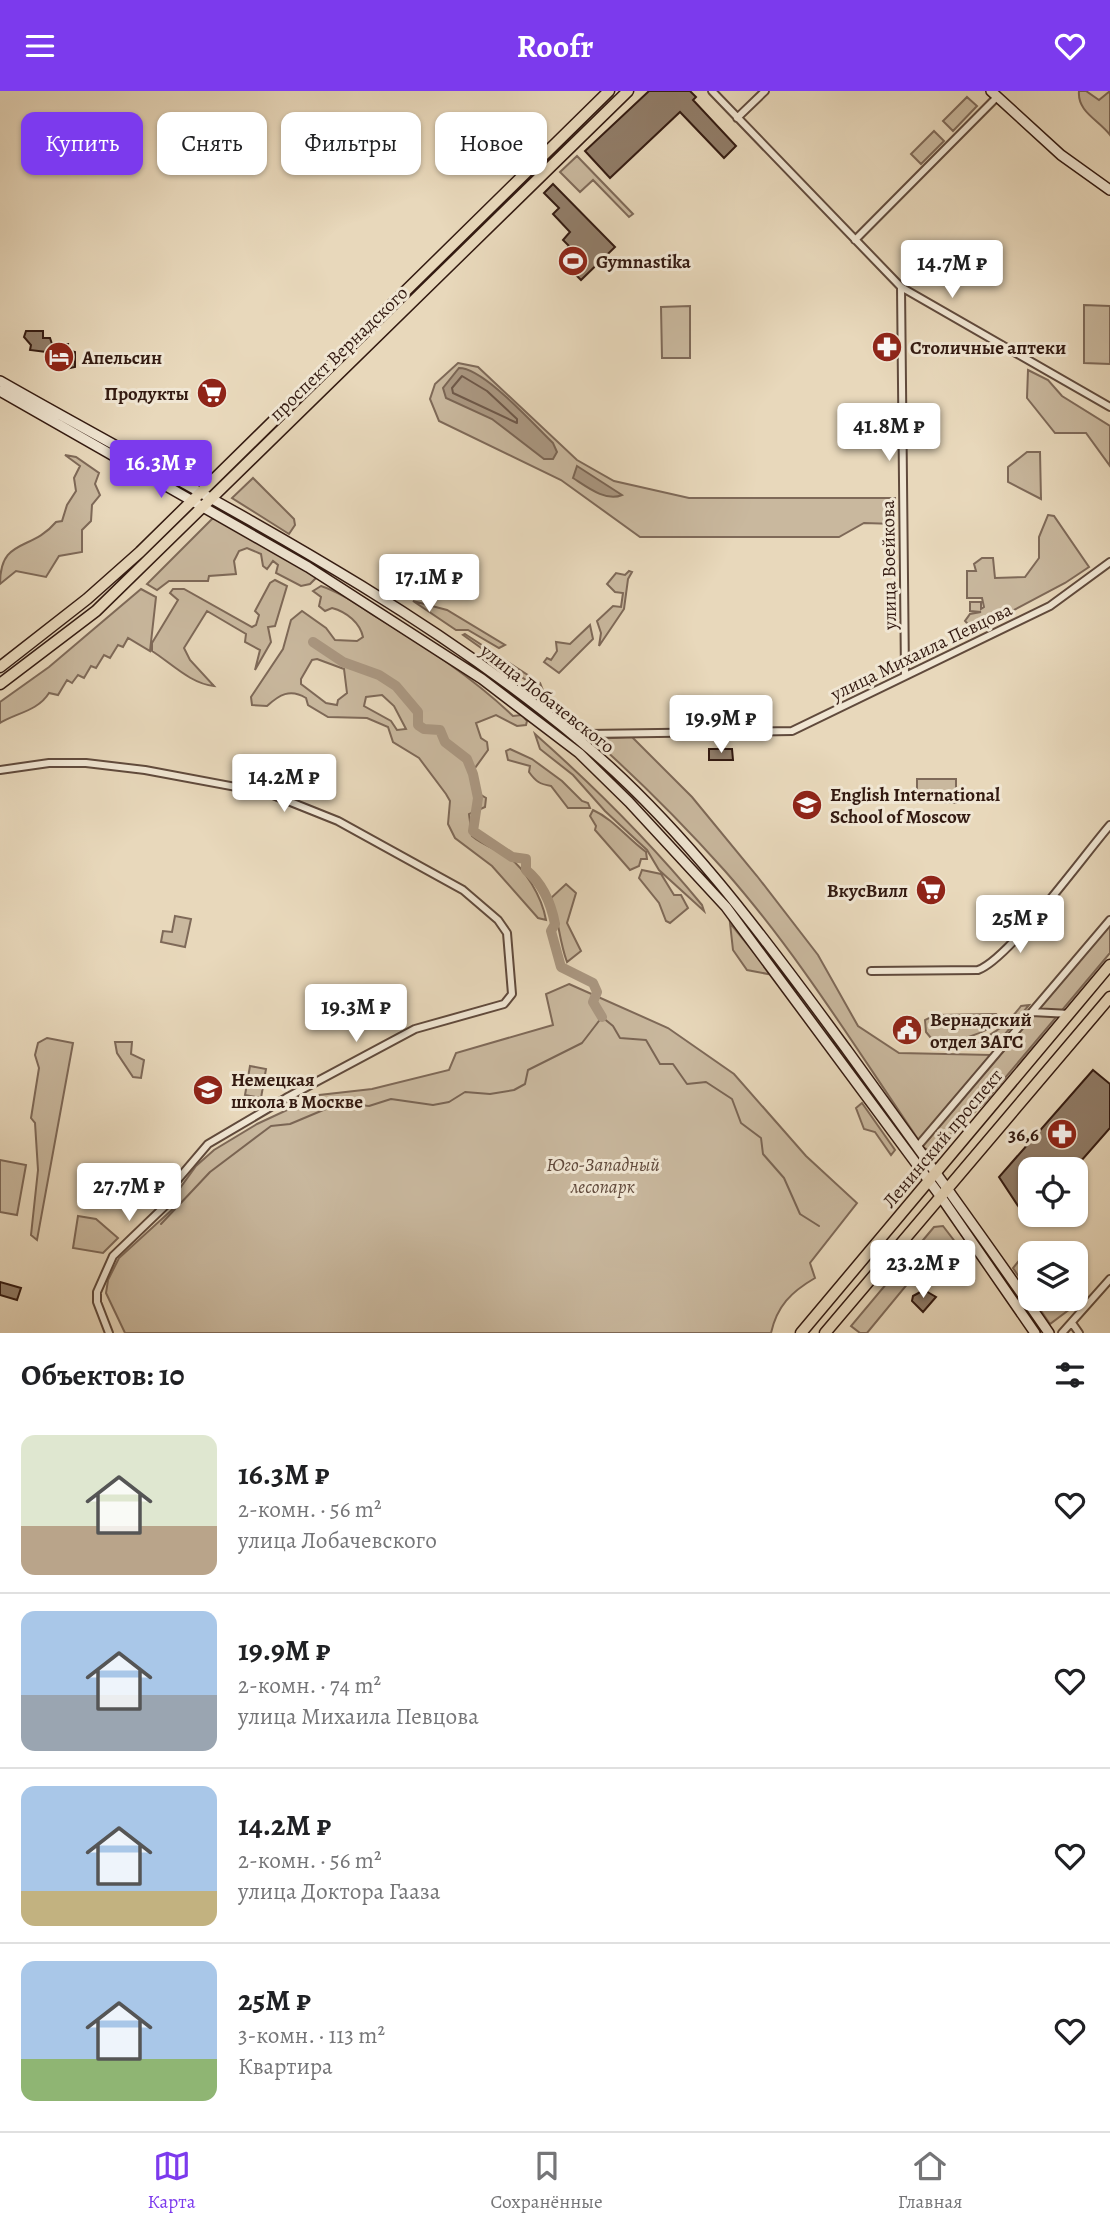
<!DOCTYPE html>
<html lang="ru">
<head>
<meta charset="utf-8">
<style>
  body { margin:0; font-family:Alegreya,serif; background:#f2f2f2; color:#202124; height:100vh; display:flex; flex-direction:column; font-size:26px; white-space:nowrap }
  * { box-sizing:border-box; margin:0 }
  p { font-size:23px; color:#757577 }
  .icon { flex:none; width:38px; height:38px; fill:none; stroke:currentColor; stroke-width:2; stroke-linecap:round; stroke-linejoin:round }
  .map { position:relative; height:1242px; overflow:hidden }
  .details { display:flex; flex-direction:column; background:#fff; flex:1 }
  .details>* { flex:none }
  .banner { position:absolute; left:21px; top:21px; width:700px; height:63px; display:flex; gap:14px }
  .fabs { position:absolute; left:1018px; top:1066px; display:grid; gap:14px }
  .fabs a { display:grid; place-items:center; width:70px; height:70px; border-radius:14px; background:#fff; box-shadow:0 2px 5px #0004; font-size:35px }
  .price { position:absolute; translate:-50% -60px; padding:0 16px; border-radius:7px; background:#fff; color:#222; font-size:23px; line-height:46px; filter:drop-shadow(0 2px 4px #0008) }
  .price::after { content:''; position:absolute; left:50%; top:42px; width:21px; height:16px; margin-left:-10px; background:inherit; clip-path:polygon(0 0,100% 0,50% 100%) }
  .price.selected { background:#7c3aed; color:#fff }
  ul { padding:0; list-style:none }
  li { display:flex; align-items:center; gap:21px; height:175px; padding:0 21px }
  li+li { border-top:2px solid #e0e0e0 }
  li span { display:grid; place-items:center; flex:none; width:196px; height:140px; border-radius:14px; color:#555 }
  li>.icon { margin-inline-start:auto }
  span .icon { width:84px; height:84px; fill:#fffc; stroke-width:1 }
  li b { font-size:30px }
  h2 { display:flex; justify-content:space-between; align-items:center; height:84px; padding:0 21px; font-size:30px }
  .pill { padding:0 24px; border-radius:14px; background:#fff; box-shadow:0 2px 5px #0004; font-size:24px; line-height:63px }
  .pill.selected { background:#7c3aed; color:#fff }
  header { display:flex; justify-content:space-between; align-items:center; height:91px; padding:0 21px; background:#7c3aed; color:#fff; font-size:32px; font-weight:700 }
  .tab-bar { display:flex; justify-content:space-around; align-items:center; height:98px; border-top:2px solid #e0e0e0; background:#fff; font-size:19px; color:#757577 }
  .tab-bar a { display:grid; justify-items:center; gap:4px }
  .tab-bar .selected { color:#7c3aed }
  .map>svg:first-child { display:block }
  .green { fill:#c9b89e; stroke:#7e6958; stroke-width:2; fill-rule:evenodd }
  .water { fill:#aa9781; stroke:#7a6554; stroke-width:2 }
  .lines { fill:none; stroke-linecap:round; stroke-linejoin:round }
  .shore { stroke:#6e5849; stroke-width:2 }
  .stream { stroke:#7a6554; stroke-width:2 }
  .river { stroke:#aa9781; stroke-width:10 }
  .building { fill:#917d69; stroke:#331a11; stroke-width:2 }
  .street-casing { stroke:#604a3c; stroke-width:10 }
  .secondary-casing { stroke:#331a11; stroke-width:12 }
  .primary-casing { stroke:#331a11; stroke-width:13 }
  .street { stroke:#f0e6d3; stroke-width:6 }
  .secondary { stroke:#f0e6d3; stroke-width:9 }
  .primary { stroke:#e8d8bb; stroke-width:10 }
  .labels { text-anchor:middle; stroke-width:6; stroke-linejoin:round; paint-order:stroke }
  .poi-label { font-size:19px; font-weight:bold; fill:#331a11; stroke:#f0e6d3; text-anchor:start }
  .street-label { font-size:19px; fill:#331a11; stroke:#f0e6d3 }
  .park-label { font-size:19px; font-style:italic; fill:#60493b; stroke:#f0e6d3 }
</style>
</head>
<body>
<header><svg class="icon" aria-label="menu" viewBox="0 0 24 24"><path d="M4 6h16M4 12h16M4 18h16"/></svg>Roofr<svg class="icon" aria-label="heart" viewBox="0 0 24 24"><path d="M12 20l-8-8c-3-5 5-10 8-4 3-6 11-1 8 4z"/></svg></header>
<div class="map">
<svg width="1110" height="1242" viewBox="0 0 1110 1242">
  <rect width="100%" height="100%" fill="#e8d8bb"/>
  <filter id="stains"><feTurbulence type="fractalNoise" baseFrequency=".00286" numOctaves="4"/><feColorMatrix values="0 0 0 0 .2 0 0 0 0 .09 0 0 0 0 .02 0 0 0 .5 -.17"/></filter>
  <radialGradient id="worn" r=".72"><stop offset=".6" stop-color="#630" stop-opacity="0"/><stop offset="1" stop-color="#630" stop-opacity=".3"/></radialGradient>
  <path class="green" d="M1086 0 1099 9 1110 0V44C1099 29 1077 21 1079 0Z
    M967 6 977 15 953 40 943 30Z
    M934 40 944 50 921 73 911 63Z
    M577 65 633 123 629 126 593 89 580 101 560 81Z
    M1084 214 1110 215V273L1084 272Z
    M690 215V267H662L661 216Z
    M458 272 478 276 577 369 614 390 689 407H895V433L864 432 839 446H640L561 389 439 330 430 308 435 293Z
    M1028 279 1048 289 1062 305 1110 335V375L1086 342H1055L1027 307Z
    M1027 361H1040L1041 408 1008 391V376Z
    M65 364 76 366 99 382 95 393 100 404 92 414 91 430 82 439V461L59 465 46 486 16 480 0 493C0 446 31 461 56 431L62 430 67 414 76 400 74 387 80 375Z
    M253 387 294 428 295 434 289 443 232 407Z
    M1048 424 1054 425 1089 476 1065 492 974 540 965 530 970 523 981 521 970 520V511H981V518L984 516 982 507H967V480H976L974 473 982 467H993L995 487 1025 486 1039 467V446Z
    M213 427 314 483 316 487 310 493 301 495 276 482 278 474 273 470 267 478 263 475 261 463 247 457 239 460 234 470 236 483 209 485 208 490H169L157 499 147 493Z
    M629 480 632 481 628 488 624 518 599 555 601 542 597 530 613 515 621 516 623 502 615 501 607 493 616 482 625 484Z
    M275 489 287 495 275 535 268 536 271 551 255 579 260 559 245 551 246 543 207 520 184 557 190 569 214 595C191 593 171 572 152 560V552L178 509 170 502 173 498H184L252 536 256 534 259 524 255 520 270 492Z
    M321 495C342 502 359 515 378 527 426 556 472 586 513 625L522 624 527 630 526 634 517 635 496 624 476 632 481 647 487 651 488 659 470 684 473 699 486 707 485 716 469 723 472 745C481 753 495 758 506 764 525 777 542 806 546 829L538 827 492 775 455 747 448 733 450 710 446 703 419 667 393 651 388 636 367 627 328 626 308 614 306 607C290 597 279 604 267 615L252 614 251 606 283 558 291 529 302 520 326 537 335 549 357 550 363 546C360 532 347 521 332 517L325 520 319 515 321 506 313 500ZM317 568 344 578 347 602 338 609 337 614 326 612 301 593V588L312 569ZM382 604 394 615 406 638 397 639 391 630 364 615 366 606Z
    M141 498 156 506 150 560 128 547 123 556 118 554 110 567 104 564 96 577 91 575 84 587 78 584 72 592 67 589 58 604 49 602C38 620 16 622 0 632V611L49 576Z
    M413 510 447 519 505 554 499 557 468 539H456Z
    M590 534 593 548 559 582 544 571 547 567 551 569 557 560 556 551 570 553Z
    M465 543 540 592 544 602 463 544Z
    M535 643C595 696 651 752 702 814L704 820 659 779 647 759 605 720 573 684 540 658Z
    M632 646 692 706 757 785 818 864 858 935 899 962 992 964 1110 833V862L984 1012 946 1048 941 1059 933 1061 924 1057C860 964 800 865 725 780 683 733 639 689 593 648Z
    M510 658 532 668 562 690 582 710 588 712 590 717H568L551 695C540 693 536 691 529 681L530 675 508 669 506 660Z
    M917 688H956V712L917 711Z
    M593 719C613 728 627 747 646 761L647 768H641L639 775 630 779 595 739 596 735 590 725Z
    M642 779 661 783 674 804H681L688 817 670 832 666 830 659 812 639 787Z
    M566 793 576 802 567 832 581 860 567 871C559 849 559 830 551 807Z
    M175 825 191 828 185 856 161 851 163 840 172 841Z
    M730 832 769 880 768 883 747 879 733 859Z
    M569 893 668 937 734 983 806 1065 857 1112 810 1172 815 1187C791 1201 777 1215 771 1242H125L106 1202 108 1189 119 1167 175 1116 178 1100 196 1075 214 1059 257 1033 319 1004 372 998 449 979 456 962 553 934 546 903Z
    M1029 914 996 954 950 958C984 948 999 944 1021 915Z
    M996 923 999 926 996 934C978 944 956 951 935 952L926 941 925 929 935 924Z
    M47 947 73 952 37 1149 31 1144 38 1079 35 1032 31 1027 39 977 35 964 38 952Z
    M115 951H132L131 963 144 969 141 987 133 986 117 962Z
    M250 975 266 978 261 1007 245 1004Z
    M862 1012 895 1059 891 1064 875 1041 864 1038 856 1017Z
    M0 1069 26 1074 17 1124 0 1121Z
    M78 1125 96 1128 118 1147 103 1162 73 1157Z
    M943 1135 966 1165C954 1174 937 1168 923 1174L867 1242H860L851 1235 934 1136Z
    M1027 1160 1043 1162H1031V1204L1013 1177Z
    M1033 1208H1070L1074 1215 1050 1233Z"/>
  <path class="water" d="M459 277C484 277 534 334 553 352L557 361 553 368H544L492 328 446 307 443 297Z
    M577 375 622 404C606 411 587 396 573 387Z"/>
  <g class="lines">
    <path class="shore" d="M462 285 487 300 517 328V332L453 302 452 297Z"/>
    <path class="stream" d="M161 1133 210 1081 271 1035 290 1033 340 1012 369 1015 391 1008 433 1014 449 1011 465 1001 490 1003 514 999 525 993 528 979 582 952 602 926 613 935 620 947 646 949 660 973H673L687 993 706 991 732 1008 741 1032 761 1047 763 1063 784 1087 800 1123 819 1135"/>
    <path class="river" d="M313 551 343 571 379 584 396 595 418 621V634L424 638 440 639 445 651 467 668 473 683 478 707 473 740 512 766 526 768V779C542 792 551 812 555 833L551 840 561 876 593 892 597 901 593 911 602 926"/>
  </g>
  <path class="building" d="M649 0H690L696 6 693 9 736 55 724 67 680 21 610 87 585 60Z
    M553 93 615 156 581 189 564 172 571 165 565 159 569 155 563 149 570 141 553 123 559 117 544 102Z
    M26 240H43V247H50L52 253H68L67 259 75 261V276L66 278 60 271H54V262L30 259 31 254 24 246Z
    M709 658H732L733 669H709Z
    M1093 979 1110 993V1037L1074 1078H1031V1124H1044L1039 1129 1033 1124 1028 1130 999 1086Z
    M0 1191 21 1197 17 1209 0 1204Z
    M924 1199 936 1206 923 1221 912 1210 913 1205Z"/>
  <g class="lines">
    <g class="street-casing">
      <path id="street" d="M712 0 901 196 1110 316
        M737 27 765 0
        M855 149 997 6
        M901 196 905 584
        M576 648 587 643 792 640 1050 515 1110 471
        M0 679 49 672H86L145 679 268 702 338 730 463 799 498 829 507 842 512 903 504 913 415 938 286 1007 208 1053 168 1100 166 1114 113 1165 97 1201V1211L109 1242
        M871 880 978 879C1009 868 1084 764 1110 734
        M1032 921 1070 923
        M917 1056 1110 829
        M1072 1232 1079 1242
        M1062 1242 1110 1188"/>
    </g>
    <g class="secondary-casing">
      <path id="secondary" d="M991 0 1061 64 1110 99
        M0 290C196 402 403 502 578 648 684 736 766 849 847 959 915 1053 983 1146 1049 1242
        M0 300 308 476 482 588 579 662 629 711 726 816 941 1106 1035 1242"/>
    </g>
    <g class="primary-casing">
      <path id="primary" d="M0 576 87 508 140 461 609 0
        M0 593 96 520 628 0
        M801 1242 1110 874
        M825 1242 1110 906"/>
    </g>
    <use href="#street" class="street"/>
    <use href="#secondary" class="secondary"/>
    <use href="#primary" class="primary"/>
  </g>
  <defs>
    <g id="stadium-disc" transform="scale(1.575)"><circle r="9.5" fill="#8f2418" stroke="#f0e6d3"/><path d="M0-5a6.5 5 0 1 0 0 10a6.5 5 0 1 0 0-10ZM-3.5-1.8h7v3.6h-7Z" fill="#fff"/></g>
    <g id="pharmacy-disc" transform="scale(1.575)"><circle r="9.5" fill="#8f2418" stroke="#f0e6d3"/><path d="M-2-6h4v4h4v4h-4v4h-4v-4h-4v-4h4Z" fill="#fff"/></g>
    <g id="hotel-disc" transform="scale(1.575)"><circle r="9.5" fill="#8f2418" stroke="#f0e6d3"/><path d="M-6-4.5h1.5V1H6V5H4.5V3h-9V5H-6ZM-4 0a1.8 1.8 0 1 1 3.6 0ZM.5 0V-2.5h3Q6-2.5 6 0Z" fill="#fff"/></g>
    <g id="supermarket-disc" transform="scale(1.575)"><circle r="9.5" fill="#8f2418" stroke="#f0e6d3"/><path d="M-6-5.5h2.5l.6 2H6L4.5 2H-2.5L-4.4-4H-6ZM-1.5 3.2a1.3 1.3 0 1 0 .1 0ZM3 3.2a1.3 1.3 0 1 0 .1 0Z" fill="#fff"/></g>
    <g id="school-disc" transform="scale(1.575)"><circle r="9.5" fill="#8f2418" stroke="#f0e6d3"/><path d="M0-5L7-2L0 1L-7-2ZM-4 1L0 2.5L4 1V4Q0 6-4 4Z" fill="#fff"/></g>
    <g id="civic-disc" transform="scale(1.575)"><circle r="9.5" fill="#8f2418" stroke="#f0e6d3"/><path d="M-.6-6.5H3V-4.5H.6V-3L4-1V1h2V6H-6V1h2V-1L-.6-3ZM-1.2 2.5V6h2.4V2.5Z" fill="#fff"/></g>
  </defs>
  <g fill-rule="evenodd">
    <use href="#stadium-disc" x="573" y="170"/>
    <use href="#pharmacy-disc" x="887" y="256"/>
    <use href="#hotel-disc" x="59" y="266"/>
    <use href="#supermarket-disc" x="212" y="302"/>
    <use href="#school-disc" x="807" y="714"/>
    <use href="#supermarket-disc" x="931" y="799"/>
    <use href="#civic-disc" x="907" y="939"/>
    <use href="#school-disc" x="208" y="999"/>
    <use href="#pharmacy-disc" x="1062" y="1043"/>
  </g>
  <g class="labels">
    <g class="poi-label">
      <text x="596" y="177">Gymnastika</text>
      <text x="910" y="263">Столичные аптеки</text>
      <text x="82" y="273">Апельсин</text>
      <text x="189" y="309" text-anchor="end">Продукты</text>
      <text x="830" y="710">English International<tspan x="830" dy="22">School of Moscow</tspan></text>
      <text x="908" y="806" text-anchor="end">ВкусВилл</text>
      <text x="930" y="935">Вернадский<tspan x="930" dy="22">отдел ЗАГС</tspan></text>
      <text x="231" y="995">Немецкая<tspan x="231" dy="22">школа в Москве</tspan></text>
      <text x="1039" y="1050" text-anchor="end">36,6</text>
    </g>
    <g class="street-label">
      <text transform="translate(338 262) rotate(-44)" y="7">проспект Вернадского</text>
      <text transform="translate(888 474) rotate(-91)" y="7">улица Воейкова</text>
      <text transform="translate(921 560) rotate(-26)" y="7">улица Михаила Певцова</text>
      <text transform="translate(548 607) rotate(38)" y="7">улица Лобачевского</text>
      <text transform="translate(942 1047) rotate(-50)" y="7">Ленинский проспект</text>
    </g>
    <g class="park-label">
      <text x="603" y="1080">Юго-Западный<tspan x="603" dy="22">лесопарк</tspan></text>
    </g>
  </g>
  <rect width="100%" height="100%" filter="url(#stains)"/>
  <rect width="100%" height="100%" fill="url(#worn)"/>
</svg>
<div class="fabs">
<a><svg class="icon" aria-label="locate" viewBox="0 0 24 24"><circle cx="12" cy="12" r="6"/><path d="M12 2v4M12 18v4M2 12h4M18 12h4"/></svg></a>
<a><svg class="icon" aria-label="layers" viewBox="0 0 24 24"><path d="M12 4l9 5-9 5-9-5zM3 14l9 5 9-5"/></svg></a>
</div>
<b class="price" style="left:952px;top:209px">14.7M ₽</b>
<b class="price" style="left:889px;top:372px">41.8M ₽</b>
<b class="price selected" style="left:161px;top:409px">16.3M ₽</b>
<b class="price" style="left:429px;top:523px">17.1M ₽</b>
<b class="price" style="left:721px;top:664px">19.9M ₽</b>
<b class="price" style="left:284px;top:723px">14.2M ₽</b>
<b class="price" style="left:1020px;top:864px">25M ₽</b>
<b class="price" style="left:356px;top:953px">19.3M ₽</b>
<b class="price" style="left:129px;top:1132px">27.7M ₽</b>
<b class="price" style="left:923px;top:1209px">23.2M ₽</b>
<div class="banner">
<a class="pill selected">Купить</a>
<a class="pill">Снять</a>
<a class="pill">Фильтры</a>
<a class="pill">Новое</a>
</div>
</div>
<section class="details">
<h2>Объектов: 10<svg class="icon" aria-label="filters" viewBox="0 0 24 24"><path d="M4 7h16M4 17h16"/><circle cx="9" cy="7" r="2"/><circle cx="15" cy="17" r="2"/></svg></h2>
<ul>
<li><span style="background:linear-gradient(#dfe7d0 65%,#b9a48a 0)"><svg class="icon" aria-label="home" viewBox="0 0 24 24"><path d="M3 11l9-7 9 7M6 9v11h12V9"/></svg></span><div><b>16.3M ₽</b><p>2-комн. · 56 m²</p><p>улица Лобачевского</p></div><svg class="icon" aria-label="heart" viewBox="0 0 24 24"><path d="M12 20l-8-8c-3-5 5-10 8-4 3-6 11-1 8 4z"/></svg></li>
<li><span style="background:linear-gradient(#a9c7e8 60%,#9aa5b1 0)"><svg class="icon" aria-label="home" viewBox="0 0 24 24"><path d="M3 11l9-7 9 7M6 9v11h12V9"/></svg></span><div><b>19.9M ₽</b><p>2-комн. · 74 m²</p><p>улица Михаила Певцова</p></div><svg class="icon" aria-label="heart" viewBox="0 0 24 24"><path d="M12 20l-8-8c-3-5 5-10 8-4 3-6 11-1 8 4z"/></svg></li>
<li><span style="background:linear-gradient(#a9c7e8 75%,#c2b280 0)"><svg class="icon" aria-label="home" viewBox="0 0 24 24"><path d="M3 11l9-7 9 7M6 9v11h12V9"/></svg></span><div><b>14.2M ₽</b><p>2-комн. · 56 m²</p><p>улица Доктора Гааза</p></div><svg class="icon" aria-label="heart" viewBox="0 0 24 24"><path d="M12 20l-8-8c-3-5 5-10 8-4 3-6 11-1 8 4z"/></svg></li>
<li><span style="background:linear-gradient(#a9c7e8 70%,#8fb573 0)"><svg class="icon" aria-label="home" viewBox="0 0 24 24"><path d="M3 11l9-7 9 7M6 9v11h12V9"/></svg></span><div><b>25M ₽</b><p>3-комн. · 113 m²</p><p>Квартира</p></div><svg class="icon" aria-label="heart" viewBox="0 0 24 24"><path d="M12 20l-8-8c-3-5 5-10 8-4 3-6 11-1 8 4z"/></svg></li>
</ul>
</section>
<nav class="tab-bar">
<a class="selected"><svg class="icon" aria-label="map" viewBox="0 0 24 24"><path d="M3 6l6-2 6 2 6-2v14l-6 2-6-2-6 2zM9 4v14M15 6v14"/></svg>Карта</a>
<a><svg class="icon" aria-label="saved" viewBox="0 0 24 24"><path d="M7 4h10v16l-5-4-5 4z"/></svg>Сохранённые</a>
<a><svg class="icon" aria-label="home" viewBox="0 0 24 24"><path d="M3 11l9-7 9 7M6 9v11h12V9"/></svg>Главная</a>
</nav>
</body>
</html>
